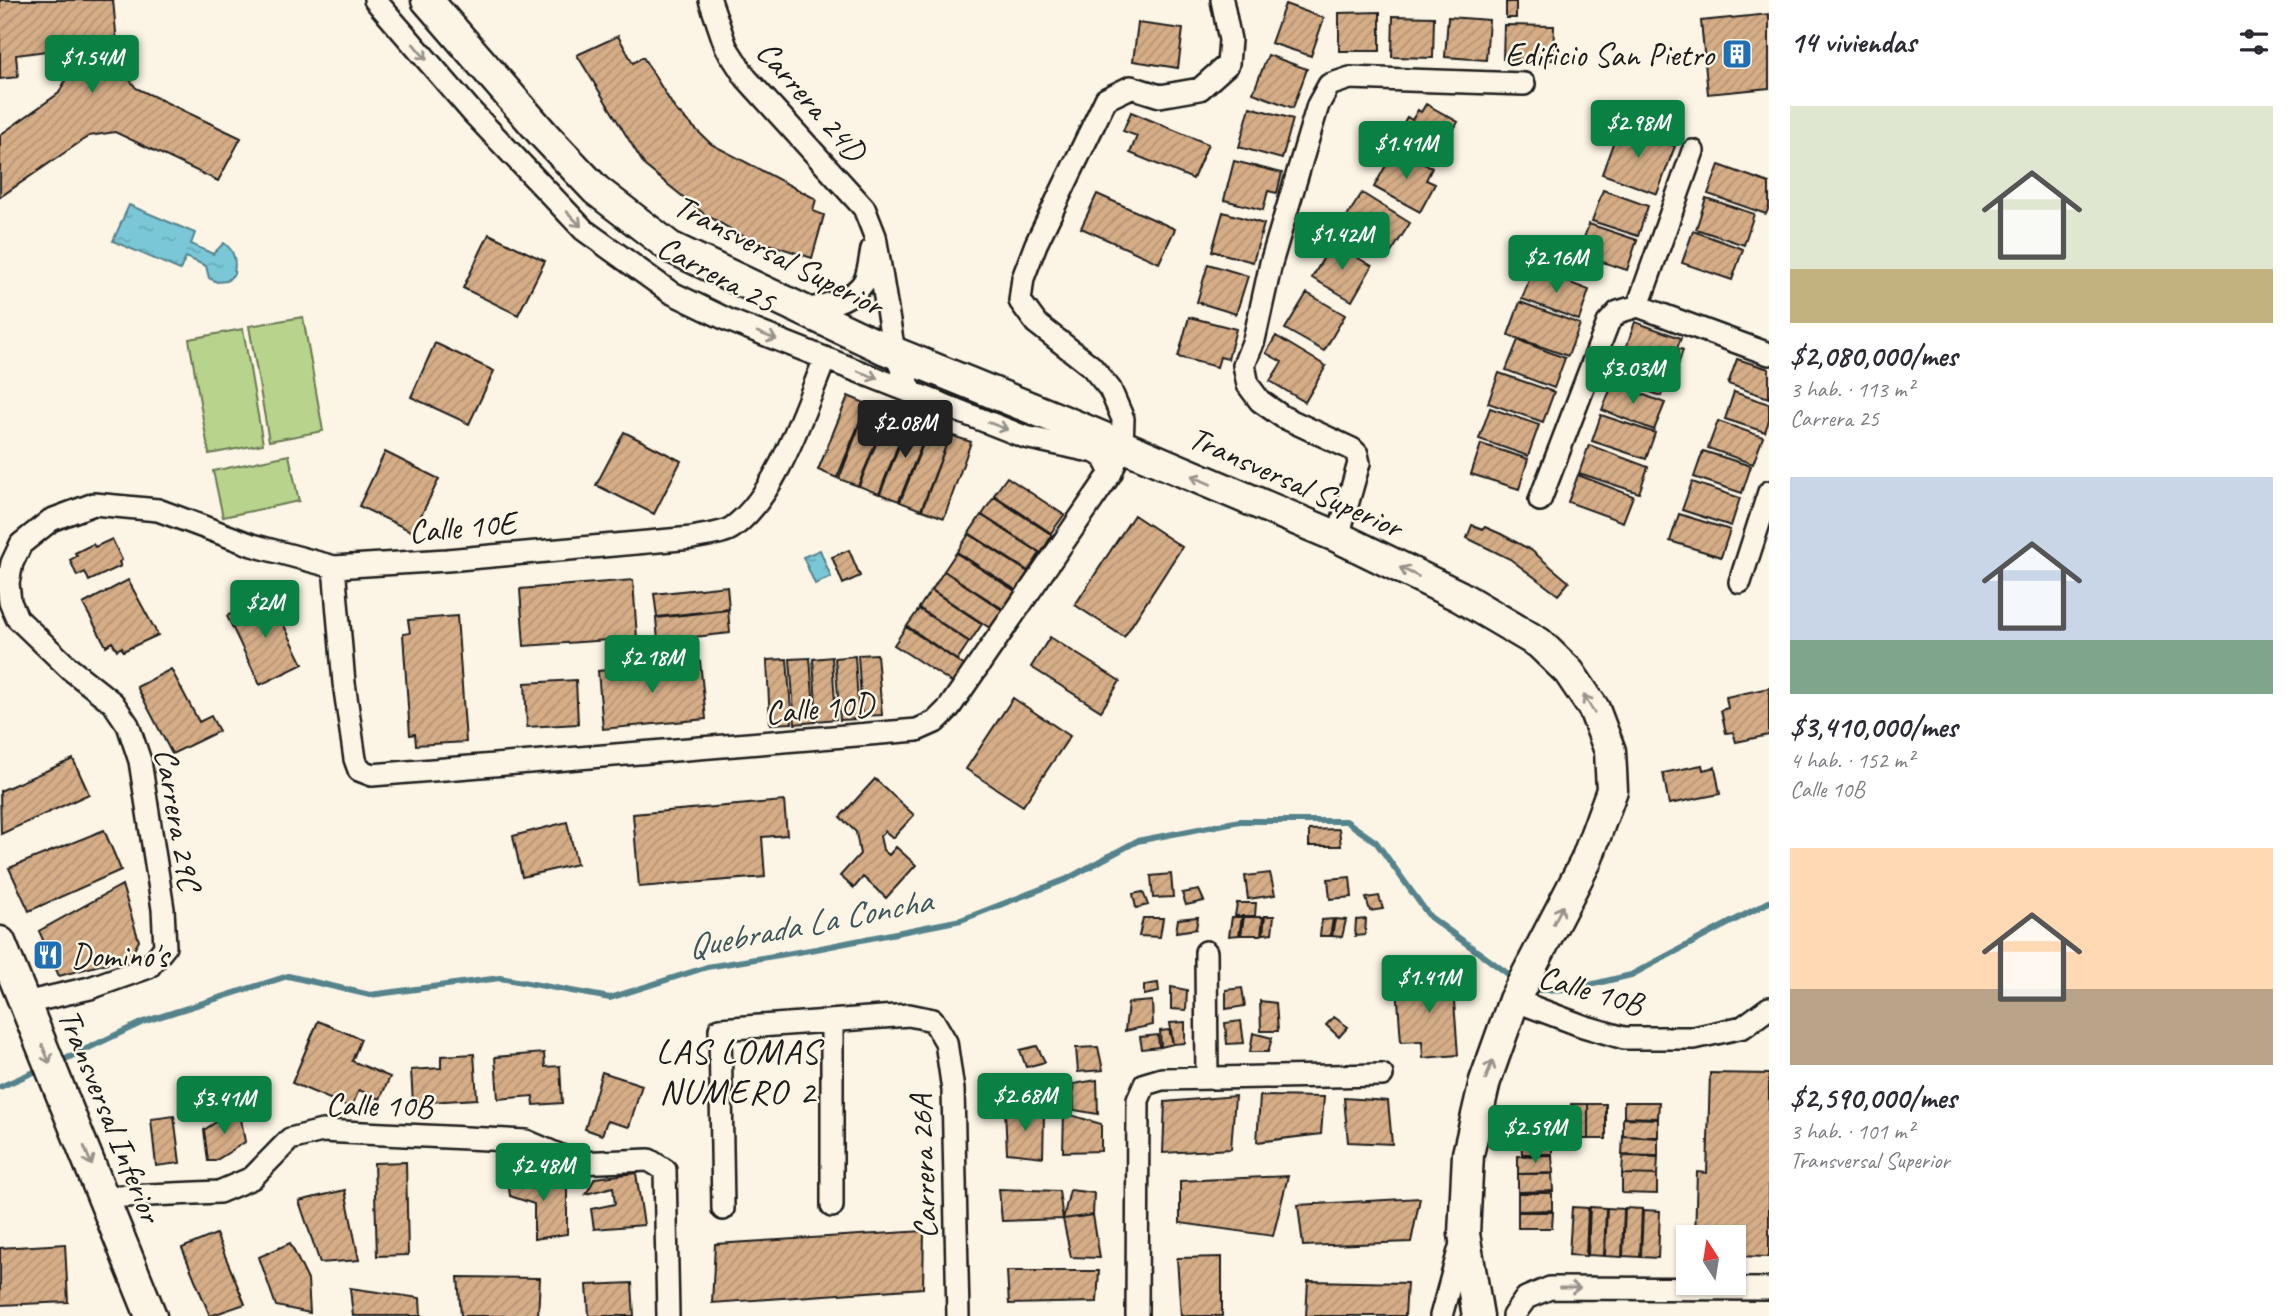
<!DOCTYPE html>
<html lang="es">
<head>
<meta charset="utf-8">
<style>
  body { margin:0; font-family:Caveat,sans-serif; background:#f7f7f7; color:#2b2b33; height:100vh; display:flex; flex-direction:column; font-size:26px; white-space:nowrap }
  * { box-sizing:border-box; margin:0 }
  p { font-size:23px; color:#7c7c81 }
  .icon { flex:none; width:38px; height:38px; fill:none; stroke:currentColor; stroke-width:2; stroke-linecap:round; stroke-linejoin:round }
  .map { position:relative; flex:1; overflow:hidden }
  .panel { display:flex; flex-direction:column; background:#fff; width:525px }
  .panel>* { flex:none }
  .needle { width:46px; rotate:348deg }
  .fabs { position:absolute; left:1676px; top:1225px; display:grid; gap:14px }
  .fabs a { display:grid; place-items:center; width:70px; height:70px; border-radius:0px; background:#fff; box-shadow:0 2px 5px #0004; font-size:35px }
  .price { position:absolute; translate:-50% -60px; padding:0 16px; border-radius:7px; background:#0b8043; color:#fff; font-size:23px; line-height:46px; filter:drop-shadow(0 2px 4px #0008) }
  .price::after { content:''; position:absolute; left:50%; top:42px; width:21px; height:16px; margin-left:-10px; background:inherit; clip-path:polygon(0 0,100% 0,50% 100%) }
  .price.selected { background:#222; color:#fff }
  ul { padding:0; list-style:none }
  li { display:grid; align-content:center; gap:14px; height:371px; padding:0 21px }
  li span { display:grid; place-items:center; height:217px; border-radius:0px; color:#555 }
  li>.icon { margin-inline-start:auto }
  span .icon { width:126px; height:126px; fill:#fffc; stroke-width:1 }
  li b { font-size:30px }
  h2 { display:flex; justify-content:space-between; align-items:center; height:84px; padding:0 21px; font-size:30px }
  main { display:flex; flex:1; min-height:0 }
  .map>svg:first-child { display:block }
  .pitch { fill:#b8d48c; stroke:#6a7854; stroke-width:2 }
  .water { fill:url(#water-ripples); stroke:#54838c; stroke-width:2 }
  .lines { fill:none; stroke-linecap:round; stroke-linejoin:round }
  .stream { stroke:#54838c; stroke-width:6 }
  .building { fill:url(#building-hatch); stroke:#1c1c1c; stroke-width:2 }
  .minor-casing { stroke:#1c1c1c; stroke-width:26 }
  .secondary-casing { stroke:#1c1c1c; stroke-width:35 }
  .minor { stroke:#fcf5e5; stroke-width:21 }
  .secondary { stroke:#fcf5e5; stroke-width:30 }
  .oneway { stroke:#97938b }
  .labels { text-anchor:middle; stroke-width:5; stroke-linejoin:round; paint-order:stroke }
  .poi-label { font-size:33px; fill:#1c1c1c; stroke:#fcf5e5; text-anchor:end }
  .street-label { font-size:33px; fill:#1c1c1c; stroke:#fcf5e5 }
  .water-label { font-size:35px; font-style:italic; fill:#3d585d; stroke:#fcf5e5 }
  .neighbourhood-label { font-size:35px; letter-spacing:2px; fill:#1c1c1c; stroke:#fcf5e5 }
</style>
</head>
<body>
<main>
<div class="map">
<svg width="1769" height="1316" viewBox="0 0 1769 1316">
  <defs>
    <pattern id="water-ripples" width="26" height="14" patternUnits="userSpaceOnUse" patternTransform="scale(1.75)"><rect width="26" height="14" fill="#79c7d7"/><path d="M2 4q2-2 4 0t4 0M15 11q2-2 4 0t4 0" fill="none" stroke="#68aab8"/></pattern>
    <pattern id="building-hatch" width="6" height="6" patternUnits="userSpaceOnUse" patternTransform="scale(1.75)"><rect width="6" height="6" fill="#d5ad87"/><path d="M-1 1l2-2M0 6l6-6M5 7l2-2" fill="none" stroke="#b69474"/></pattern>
  </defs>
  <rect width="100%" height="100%" fill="#fcf5e5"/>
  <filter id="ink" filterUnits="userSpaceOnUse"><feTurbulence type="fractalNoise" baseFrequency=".0143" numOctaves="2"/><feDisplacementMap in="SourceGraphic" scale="14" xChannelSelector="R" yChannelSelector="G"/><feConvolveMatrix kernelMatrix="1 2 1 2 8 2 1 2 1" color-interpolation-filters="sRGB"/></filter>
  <g filter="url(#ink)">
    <path class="pitch" d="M303 317 323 431 269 441 249 326Z
      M243 329 263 444 209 454 189 339Z
      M289 455 299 501 223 517 213 471Z"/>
    <path class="water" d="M129 205 195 233 191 244 213 254 224 243C235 251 236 261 234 274L227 281 217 282 209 278 206 266 186 257 180 270 113 241Z
      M820 550 831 577 815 584 803 557Z"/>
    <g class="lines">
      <path class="stream" d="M1529 986 1535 990 1573 989 1631 975 1769 902
        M59 1062 143 1022 288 976 370 995 500 978 610 998 707 967 816 949 961 920 1067 879 1137 841 1240 821H1346L1376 842 1430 917 1511 976
        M0 1087 34 1072"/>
    </g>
    <path class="building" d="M0 0H113L119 65 136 88 241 138 218 181 115 132 89 136 0 197V135L59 93 71 68 69 48 16 55 18 77 0 79Z
      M1506 2H1516V18H1506Z
      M1285 4 1324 18 1311 56 1271 43Z
      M1380 12V51H1339V13Z
      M1769 14V88L1708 94 1701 21Z
      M1393 16 1434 17 1433 58 1392 57Z
      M1448 17 1489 20 1486 60 1445 57Z
      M1138 23 1183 29 1178 68 1133 61Z
      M1504 25 1554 26 1553 60 1503 59Z
      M618 36 633 63 643 57 675 109 711 144 816 199 813 211 824 215 812 258 741 235 703 213 645 166 577 55Z
      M1268 55 1307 69 1293 108 1253 93Z
      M1426 104 1458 122 1438 157 1397 134 1407 117 1412 120 1418 110 1421 112Z
      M1250 107 1293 119 1282 159 1239 147Z
      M1131 112 1208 144 1193 179 1130 153 1137 136 1123 131Z
      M1619 127 1675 146 1657 194 1602 174Z
      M1395 149 1432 168 1426 180 1435 184 1420 212 1374 187Z
      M1234 161 1282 173 1277 193 1268 191 1263 210 1224 200Z
      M1719 165 1769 183V207L1766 214 1708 194Z
      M1603 190 1648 206 1638 236 1592 221Z
      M1362 193 1410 223 1387 259 1352 238 1357 229 1344 221Z
      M1097 194 1175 229 1159 263 1081 228Z
      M1706 198 1754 214 1744 245 1696 229Z
      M1223 212 1264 224 1253 262 1212 251Z
      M1589 224 1637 240 1627 270 1578 254Z
      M1693 231 1743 249 1732 280 1682 263Z
      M489 234 545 261 518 315 463 288Z
      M1332 243 1372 266 1352 301 1312 278Z
      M1208 264 1248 276 1236 314 1197 302Z
      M1533 269 1589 290 1579 320 1522 299Z
      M1307 293 1345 315 1324 351 1285 329Z
      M1520 302 1580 324 1568 356 1508 335Z
      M1189 317 1236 329 1228 359 1220 357 1217 367 1178 357Z
      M1635 322 1681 338 1677 348 1683 350 1678 365 1626 348Z
      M1276 336 1326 366 1305 402 1270 381 1282 362 1266 353Z
      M1518 340 1565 358 1554 388 1506 370Z
      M435 343 494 371 469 424 411 397Z
      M1623 352 1671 369 1661 396 1614 379Z
      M1737 359 1769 369V398L1728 384Z
      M1499 373 1554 392 1543 422 1488 403Z
      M1613 383 1665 403 1654 430 1602 410Z
      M1734 392 1769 404V420L1765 432 1725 419Z
      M848 396 867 404 837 478 818 470Z
      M868 404 888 412 858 486 839 479Z
      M1490 408 1539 425 1528 456 1479 439Z
      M889 411 908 419 879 494 859 486Z
      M1601 415 1655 433 1646 459 1592 441Z
      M910 419 929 427 899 501 880 494Z
      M1718 421 1763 437 1753 464 1708 448Z
      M930 427 950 435 921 510 900 502Z
      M624 432 681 461 654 514 596 485Z
      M950 435 971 442 944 518 922 510Z
      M1481 444 1528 459 1519 489 1471 474Z
      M1589 445 1648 467 1639 493 1579 473Z
      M1703 451 1751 466 1742 493 1694 477Z
      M385 452 439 479 413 532 359 506Z
      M1578 475 1633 496 1623 522 1568 502Z
      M1007 477 1064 515 1051 533 994 495Z
      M1692 482 1740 498 1731 526 1682 510Z
      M994 497 1052 535 1041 553 982 515Z
      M1679 514 1730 530 1721 557 1670 541Z
      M981 515 1040 553 1028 571 969 533Z
      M1134 515 1182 547 1124 637 1075 605Z
      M1472 525 1483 529 1485 527 1501 534 1531 550 1569 582 1558 595 1510 559 1467 538Z
      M969 534 1028 572 1016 590 957 552Z
      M112 539 122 560 119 562 121 566 89 581 85 572 77 576 70 560 77 556 75 553 93 544 95 547Z
      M849 550 860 576 843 584 832 557Z
      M956 553 1015 591 1003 609 944 571Z
      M944 571 1002 610 990 628 932 590Z
      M128 580 158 635 123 651 122 647 117 650 112 642 106 646 83 604Z
      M633 580 637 638 524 646 520 589Z
      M727 586 729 609 657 617 654 594Z
      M931 590 982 624 970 642 919 608Z
      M269 595 303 664 260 685 227 616Z
      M919 609 969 642 957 660 907 626Z
      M728 610 730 633 658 641 656 618Z
      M457 616 466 742 416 745 415 734 410 735 403 634 410 633 408 620Z
      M906 627 965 666 953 683 894 645Z
      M1050 637 1120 681 1101 711 1031 667Z
      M877 654 882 715 862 716 858 655Z
      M855 656 859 719 840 720 835 658Z
      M832 657 836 719 817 721 813 659Z
      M810 658 815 722 795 724 790 659Z
      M787 659 792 723 770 724 767 660Z
      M700 661 706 719 603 729 598 671Z
      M171 669 199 722 211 716 219 731 172 754 137 687Z
      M576 680 578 724 527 727 525 683Z
      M1769 688V735L1736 742 1733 732 1726 733 1721 710 1728 708 1726 697Z
      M1013 698 1070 736 1023 806 966 769Z
      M73 759 89 794 1 834 0 791Z
      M1702 765 1703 770 1715 767 1720 794 1669 804 1663 773Z
      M875 779 914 815 893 838 885 831 880 836 883 850 889 855 896 847 916 865 886 898 863 877 854 888 840 876 860 854 856 832 840 817Z
      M784 801 787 835 762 837 765 877 639 887 633 814Z
      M567 822 577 864 522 877 513 836Z
      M1339 829 1341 846H1309V830Z
      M104 830 121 870 29 911 9 868Z
      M1270 873 1275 895 1248 899 1245 876Z
      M1171 874 1173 897 1153 898 1151 876Z
      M1350 877 1352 897 1330 899 1328 879Z
      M122 885 139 941 130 957 59 976 39 931Z
      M1199 890 1204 901 1186 905 1182 893Z
      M1143 892 1148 905 1136 908 1133 894Z
      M1379 896 1383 909 1370 911 1366 898Z
      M1237 903H1256L1255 916H1235Z
      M1265 916H1274L1272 933 1263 934Z
      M1198 917 1196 929 1176 932 1178 919Z
      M1232 917H1242L1239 935 1229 936Z
      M1244 917H1263L1261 935H1241Z
      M1143 918H1163L1160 937 1139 936Z
      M1333 919 1330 936H1320L1322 920Z
      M1335 919 1346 920 1342 937 1332 936Z
      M1366 919 1365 935 1355 936 1356 920Z
      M1452 974 1458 1055 1423 1058 1422 1041 1401 1042 1397 986 1413 985 1412 976Z
      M1158 983 1159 992 1144 995V985Z
      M1171 987 1187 990 1186 1010 1171 1009Z
      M1242 988 1245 1006 1226 1009V990Z
      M1152 1001 1153 1025 1125 1031 1128 1003Z
      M1260 1001 1276 1003 1278 1031H1261Z
      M1334 1017 1348 1027 1339 1037 1326 1025Z
      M318 1021 361 1039 352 1061 390 1077 380 1099 359 1090 351 1108 292 1083Z
      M1241 1021 1244 1043 1227 1044 1225 1023Z
      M1185 1022V1043L1173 1044 1170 1023Z
      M1169 1030 1173 1044 1161 1047 1160 1031Z
      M1253 1033 1272 1038 1268 1052H1250Z
      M1158 1035 1159 1047 1142 1049 1140 1037Z
      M1037 1046 1045 1062 1026 1067 1020 1050Z
      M1098 1047 1103 1070 1078 1072 1076 1048Z
      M544 1053 545 1067 560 1066 562 1103 534 1105 533 1096 498 1099 495 1057Z
      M474 1054 477 1099 413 1103 411 1070 441 1068V1056Z
      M602 1072 642 1085 629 1127 607 1121 602 1135 585 1129Z
      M1710 1073 1769 1074V1257L1734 1256V1237H1695L1697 1172 1707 1173Z
      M1097 1080 1098 1114 1074 1110 1073 1084Z
      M1235 1096 1231 1149 1163 1153 1165 1102Z
      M1260 1096 1324 1097 1321 1134 1257 1142Z
      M1344 1098 1388 1101 1392 1144 1348 1142Z
      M1624 1102H1659L1658 1118 1624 1117Z
      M1571 1104H1588V1139H1571Z
      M1588 1104H1606V1139H1588Z
      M239 1107 245 1142 215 1161H208L204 1130Z
      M1549 1107H1570V1138H1562L1552 1148V1154H1522L1521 1136Z
      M1005 1110 1044 1115 1043 1157 1007 1153Z
      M1064 1113 1101 1124V1151L1063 1152Z
      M174 1116 180 1163 156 1166 151 1119Z
      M1623 1118 1658 1119V1137L1623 1136Z
      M1623 1136 1658 1138V1156L1622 1155Z
      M1552 1155 1553 1173 1518 1174V1156Z
      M1623 1156 1658 1157 1657 1175 1622 1174Z
      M406 1162 408 1255 377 1256 374 1163Z
      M507 1173 567 1184V1234L534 1239V1204L510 1196Z
      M636 1173 644 1225 594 1229 591 1209 615 1204 613 1187 586 1194 595 1178Z
      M1518 1174H1552L1553 1191 1518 1192Z
      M1622 1174 1657 1175V1194L1622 1193Z
      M1288 1176 1273 1236 1180 1223V1181Z
      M999 1189 1059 1191 1063 1219 1002 1221Z
      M345 1190 359 1260 320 1263 299 1201Z
      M1070 1190 1094 1193 1093 1215 1063 1219Z
      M1518 1193H1552V1210L1518 1211Z
      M1420 1198 1411 1242 1303 1246 1298 1205Z
      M1572 1207 1588 1208 1586 1256 1569 1255Z
      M1590 1207 1606 1208 1604 1256 1588 1255Z
      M1607 1208 1624 1209 1622 1257 1605 1256Z
      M1625 1208 1642 1209 1640 1257 1623 1256Z
      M1643 1210 1660 1211 1658 1258 1641 1257Z
      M1518 1212H1553L1552 1228H1518Z
      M1093 1215 1100 1258 1071 1257 1063 1219Z
      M924 1231 923 1288 712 1303 715 1244Z
      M216 1234 245 1304 210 1316 182 1248Z
      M290 1243 308 1280 310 1313 276 1306 259 1257Z
      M65 1244 68 1302 0 1305V1248Z
      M1222 1257V1316H1181L1177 1258Z
      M1007 1271H1099L1097 1302 1009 1304Z
      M458 1277 540 1278 538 1316H461Z
      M1308 1281 1407 1283 1405 1316H1306Z
      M632 1283 634 1316H589L587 1285Z
      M350 1288 420 1298 421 1316H353Z"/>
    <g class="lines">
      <g class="minor-casing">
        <path id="minor" d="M375 0 472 112 584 230 670 292 728 320 1025 437 1095 452 1103 457 1111 473
          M710 0 726 47 746 78 864 208 875 236 894 352 912 392
          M1638 306 1693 151
          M804 311C824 305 852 301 864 282 869 273 870 259 872 249
          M1540 500 1608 323 1618 312 1638 306 1769 354
          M1338 537 1359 463 1357 454 1352 449 1283 417 1260 401 1248 385 1244 365 1254 340 1271 263 1318 105 1329 85 1350 78 1524 84
          M334 567 344 683 355 759 359 770 372 775 917 730 935 722 949 708 1111 473 1122 445 1123 419 1110 389 1091 366 1036 323 1020 301 1023 278 1036 244 1106 99 1131 87 1160 96 1200 89 1228 64 1230 40 1222 0
          M1740 582 1769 492
          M1206 952 1207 1078
          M1514 1000 1583 1026 1624 1038H1694L1743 1027 1769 1008
          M25 1003 90 988 149 967 165 947 163 909 140 761 128 725 113 703 70 669 17 618 10 602 8 583 12 563 21 544 51 520 94 504 158 510 252 545 334 567 447 560 692 538C704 535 724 534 733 527 778 494 804 409 825 359
          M103 1197 219 1192 252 1178 290 1139 322 1131 526 1141 577 1163 649 1160 665 1170 668 1316
          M832 1206V1022
          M723 1209 720 1029 909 1015 933 1020 946 1042 953 1090 958 1316
          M1137 1316 1138 1100 1145 1084 1162 1079 1382 1075
          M1441 1316 1462 1240
          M1513 1316 1526 1298 1550 1288 1769 1289"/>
      </g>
      <g class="secondary-casing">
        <path id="secondary" d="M427 0 544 135 596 190 670 247 883 348 1073 425 1338 537 1459 596 1539 643 1569 672 1594 709 1610 751 1612 790 1586 861 1514 1000 1485 1081 1468 1154 1464 1234 1478 1316
          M0 942 151 1316"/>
      </g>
      <use href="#minor" class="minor"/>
      <use href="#secondary" class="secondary"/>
    </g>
    <defs><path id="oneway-shaft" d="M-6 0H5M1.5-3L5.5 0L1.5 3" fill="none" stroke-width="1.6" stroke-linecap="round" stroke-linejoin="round" transform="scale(1.75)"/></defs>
    <g class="oneway">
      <use href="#oneway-shaft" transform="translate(420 52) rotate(50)"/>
      <use href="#oneway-shaft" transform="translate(574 219) rotate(46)"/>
      <use href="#oneway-shaft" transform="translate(767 336) rotate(22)"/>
      <use href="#oneway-shaft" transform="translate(868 375) rotate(21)"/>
      <use href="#oneway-shaft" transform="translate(998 426) rotate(21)"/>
      <use href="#oneway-shaft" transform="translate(1201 480) rotate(-156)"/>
      <use href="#oneway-shaft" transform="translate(1409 572) rotate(-154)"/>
      <use href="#oneway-shaft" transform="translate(1589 704) rotate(-121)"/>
      <use href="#oneway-shaft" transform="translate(1558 915) rotate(-63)"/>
      <use href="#oneway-shaft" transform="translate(46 1054) rotate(68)"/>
      <use href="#oneway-shaft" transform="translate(1489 1070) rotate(-70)"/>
      <use href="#oneway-shaft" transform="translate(88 1156) rotate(68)"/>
      <use href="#oneway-shaft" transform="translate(1570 1288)"/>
    </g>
  </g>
  <defs>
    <g id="building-square" transform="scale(1.575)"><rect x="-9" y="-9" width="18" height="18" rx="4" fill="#1f6fb2" stroke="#fcf5e5"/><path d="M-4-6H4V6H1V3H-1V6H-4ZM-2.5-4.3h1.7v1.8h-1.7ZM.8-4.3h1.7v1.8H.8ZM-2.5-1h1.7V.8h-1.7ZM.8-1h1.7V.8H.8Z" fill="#fff"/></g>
    <g id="restaurant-square" transform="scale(1.575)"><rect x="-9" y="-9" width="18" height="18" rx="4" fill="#1f6fb2" stroke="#fcf5e5"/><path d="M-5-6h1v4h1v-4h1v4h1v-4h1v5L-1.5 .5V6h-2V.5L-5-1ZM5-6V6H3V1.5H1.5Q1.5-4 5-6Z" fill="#fff"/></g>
  </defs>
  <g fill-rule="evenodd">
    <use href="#building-square" x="1737" y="54"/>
    <use href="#restaurant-square" x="48" y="955"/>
  </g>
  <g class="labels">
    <g class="poi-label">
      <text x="1714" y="66">Edificio San Pietro</text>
      <text x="71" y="967" text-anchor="start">Domino's</text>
    </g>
    <g class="street-label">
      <text transform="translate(812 100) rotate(49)" y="12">Carrera 24D</text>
      <text transform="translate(779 254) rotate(27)" y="12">Transversal Superior</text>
      <text transform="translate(717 273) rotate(28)" y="12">Carrera 25</text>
      <text transform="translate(1296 481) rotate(24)" y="12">Transversal Superior</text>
      <text transform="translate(462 526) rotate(-5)" y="12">Calle 10E</text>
      <text transform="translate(819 707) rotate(-5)" y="12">Calle 10D</text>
      <text transform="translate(179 819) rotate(80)" y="12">Carrera 29C</text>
      <text transform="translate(1591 989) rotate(16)" y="12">Calle 10B</text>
      <text transform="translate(379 1104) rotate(1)" y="12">Calle 10B</text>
      <text transform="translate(111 1115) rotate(68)" y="12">Transversal Inferior</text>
      <text transform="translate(922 1167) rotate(-92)" y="12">Carrera 26A</text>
    </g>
    <g class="water-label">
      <text transform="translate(809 923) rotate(-11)" y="12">Quebrada La Concha</text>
    </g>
    <g class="neighbourhood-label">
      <text x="738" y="1063">LAS LOMAS<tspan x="738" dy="40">NUMERO 2</tspan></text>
    </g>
  </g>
</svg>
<div class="fabs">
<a><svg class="needle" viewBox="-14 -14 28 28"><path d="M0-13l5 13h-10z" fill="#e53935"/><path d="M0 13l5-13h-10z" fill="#7c7c81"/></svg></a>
</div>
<b class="price" style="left:92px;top:95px">$1.54M</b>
<b class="price" style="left:1638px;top:160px">$2.98M</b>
<b class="price" style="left:1406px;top:181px">$1.41M</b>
<b class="price" style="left:1342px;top:272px">$1.42M</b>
<b class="price" style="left:1556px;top:295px">$2.16M</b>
<b class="price" style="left:1633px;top:406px">$3.03M</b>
<b class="price selected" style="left:905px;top:460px">$2.08M</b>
<b class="price" style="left:265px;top:640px">$2M</b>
<b class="price" style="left:652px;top:695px">$2.18M</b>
<b class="price" style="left:1429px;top:1015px">$1.41M</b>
<b class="price" style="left:1025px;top:1133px">$2.68M</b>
<b class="price" style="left:224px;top:1136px">$3.41M</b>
<b class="price" style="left:1535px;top:1165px">$2.59M</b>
<b class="price" style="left:543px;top:1203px">$2.48M</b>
</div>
<section class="panel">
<h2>14 viviendas<svg class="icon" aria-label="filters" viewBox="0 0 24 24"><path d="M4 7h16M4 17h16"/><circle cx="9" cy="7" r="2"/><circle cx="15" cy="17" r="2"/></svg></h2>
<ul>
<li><span style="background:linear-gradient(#dfe7d0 75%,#c2b280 0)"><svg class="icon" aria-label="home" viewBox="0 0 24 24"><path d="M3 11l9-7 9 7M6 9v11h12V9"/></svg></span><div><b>$2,080,000/mes</b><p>3 hab. · 113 m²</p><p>Carrera 25</p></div></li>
<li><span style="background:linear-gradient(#c9d6e8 75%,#7fa58c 0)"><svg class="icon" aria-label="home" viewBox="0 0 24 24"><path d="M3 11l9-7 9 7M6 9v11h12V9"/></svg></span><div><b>$3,410,000/mes</b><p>4 hab. · 152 m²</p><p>Calle 10B</p></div></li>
<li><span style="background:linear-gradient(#ffd9b3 65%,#b9a48a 0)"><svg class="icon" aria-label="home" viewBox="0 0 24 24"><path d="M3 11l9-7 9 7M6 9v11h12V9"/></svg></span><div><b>$2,590,000/mes</b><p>3 hab. · 101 m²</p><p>Transversal Superior</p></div></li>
</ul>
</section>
</main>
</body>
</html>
